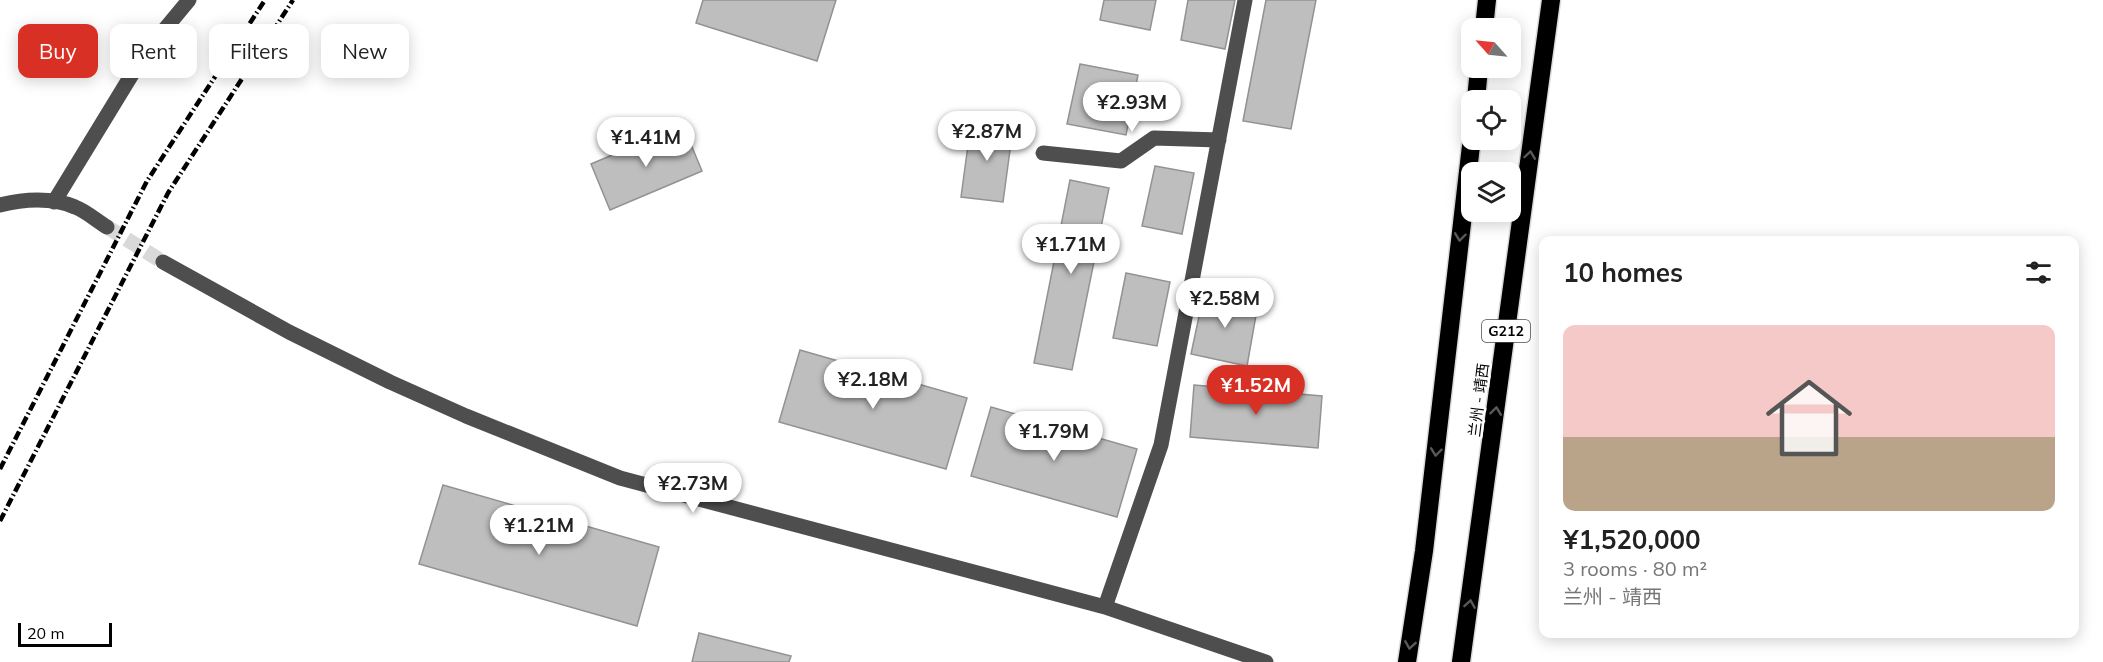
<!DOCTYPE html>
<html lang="en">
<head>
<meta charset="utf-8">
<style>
  body { margin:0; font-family:Mulish,"Noto Sans SC",sans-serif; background:#f2f2f2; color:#222; height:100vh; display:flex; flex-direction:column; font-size:22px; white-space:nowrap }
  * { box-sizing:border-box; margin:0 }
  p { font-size:20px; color:#767676 }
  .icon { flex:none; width:33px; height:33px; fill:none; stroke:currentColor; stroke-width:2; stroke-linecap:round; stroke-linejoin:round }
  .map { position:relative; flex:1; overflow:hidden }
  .drawer { position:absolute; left:1539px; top:236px; width:540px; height:402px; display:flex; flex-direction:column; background:#fff; border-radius:12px; box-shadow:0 3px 15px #0003 }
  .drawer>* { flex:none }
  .top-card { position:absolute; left:18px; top:24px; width:570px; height:54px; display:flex; gap:12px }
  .needle { width:39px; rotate:297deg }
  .buttons { position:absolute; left:1461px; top:18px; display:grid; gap:12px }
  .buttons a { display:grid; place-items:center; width:60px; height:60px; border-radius:12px; background:#fff; box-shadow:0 3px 15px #0003; font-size:30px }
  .scale { position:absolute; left:18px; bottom:15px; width:94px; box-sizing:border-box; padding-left:6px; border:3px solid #000; border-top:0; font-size:16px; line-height:21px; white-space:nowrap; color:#000; -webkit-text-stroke:4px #fff; paint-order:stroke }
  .price { position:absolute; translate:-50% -51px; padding:0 14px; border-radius:21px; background:#fff; color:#222; font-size:20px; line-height:39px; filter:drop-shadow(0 2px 3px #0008) }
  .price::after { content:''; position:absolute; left:50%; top:36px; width:18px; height:14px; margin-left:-9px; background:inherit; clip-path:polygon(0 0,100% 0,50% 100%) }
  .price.selected { background:#d93025; color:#fff }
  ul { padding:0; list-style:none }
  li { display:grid; align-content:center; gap:12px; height:318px; padding:0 24px }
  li+li { border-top:2px solid #e0e0e0 }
  li span { display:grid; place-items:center; height:186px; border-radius:12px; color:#555 }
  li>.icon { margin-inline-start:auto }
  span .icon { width:108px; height:108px; fill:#fffc; stroke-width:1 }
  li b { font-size:26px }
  h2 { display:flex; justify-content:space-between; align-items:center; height:72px; padding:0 24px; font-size:26px }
  .tag { padding:0 21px; border-radius:12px; background:#fff; box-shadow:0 3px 15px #0003; font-size:21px; line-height:54px }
  .tag.selected { background:#d93025; color:#fff }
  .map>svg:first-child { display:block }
  .building { fill:#bebebe; stroke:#929292; stroke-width:1.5 }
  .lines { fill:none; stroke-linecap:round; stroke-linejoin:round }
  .minor-tunnel { stroke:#d9d9d9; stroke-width:15; stroke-dasharray:15 8; stroke-linecap:butt }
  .highway-casing { stroke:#dbdbdb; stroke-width:21 }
  .minor { stroke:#4e4e4e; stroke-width:15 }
  .highway { stroke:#000; stroke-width:18 }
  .rail { stroke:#000; stroke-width:4.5; stroke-dasharray:9 3 1.5 3; stroke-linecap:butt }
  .oneway { stroke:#595959 }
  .labels { text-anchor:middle; stroke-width:5; stroke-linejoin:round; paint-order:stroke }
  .shield { fill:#fff; stroke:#4c4c4c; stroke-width:1.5 }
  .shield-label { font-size:14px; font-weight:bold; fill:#000 }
  .street-label { font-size:15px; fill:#000; stroke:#fff }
</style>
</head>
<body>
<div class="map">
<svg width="2103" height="662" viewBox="0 0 2103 662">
  <rect width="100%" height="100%" fill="#fff"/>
  <path class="building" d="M703 0H836L817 61 696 23Z
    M1104 0H1156L1150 30 1100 20Z
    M1188 0H1235L1225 49 1181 40Z
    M1266 0H1316L1291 129 1243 121Z
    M1080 64 1138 75 1126 135 1067 124Z
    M971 123 1013 128 1003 202 961 197Z
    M683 125 702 171 610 210 591 164Z
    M1155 166 1194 173 1182 234 1142 226Z
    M1070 180 1109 188 1072 370 1034 363Z
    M1126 273 1170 282 1157 346 1113 338Z
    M1204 293 1258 304 1247 366 1191 354Z
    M800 350 967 398 946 469 779 422Z
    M1194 385 1322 396 1318 448 1190 437Z
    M991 407 1137 449 1117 517 971 476Z
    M443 485 659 547 637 626 419 564Z
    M699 633 791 656 789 662H692Z"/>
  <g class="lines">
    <path class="minor-tunnel" d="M107 227 163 262"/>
    <g class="highway-casing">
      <path id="highway" d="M1484 28 1487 0
        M1476 100 1479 68
        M1407 662 1424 551 1472 137
        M1461 662 1551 0"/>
    </g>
    <path class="minor" d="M1043 153 1121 161 1154 138 1219 140
      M54 202 145 53 189 0
      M0 205C23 199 52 197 75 207 86 211 97 221 107 227
      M163 262 289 332 390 382 466 416 620 478 1105 607 1266 662
      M1105 607 1161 445 1245 0"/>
    <use href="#highway" class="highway"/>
    <path class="rail" d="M0 469 147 181 265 0
      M0 521 168 193 293 0"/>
  </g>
  <defs><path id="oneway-chevron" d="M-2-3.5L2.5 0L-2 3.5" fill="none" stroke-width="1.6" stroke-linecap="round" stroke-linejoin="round" transform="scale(1.5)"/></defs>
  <g class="oneway">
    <use href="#oneway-chevron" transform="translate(1530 155) rotate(-82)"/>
    <use href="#oneway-chevron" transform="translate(1460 237) rotate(97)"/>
    <use href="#oneway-chevron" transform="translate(1496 411) rotate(-83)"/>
    <use href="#oneway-chevron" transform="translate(1436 452) rotate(97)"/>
    <use href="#oneway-chevron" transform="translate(1470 604) rotate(-81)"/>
    <use href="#oneway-chevron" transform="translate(1410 645) rotate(99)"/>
  </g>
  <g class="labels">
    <rect class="shield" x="1482" y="320" width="48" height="22" rx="4.5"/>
    <g class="shield-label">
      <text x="1506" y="336">G212</text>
    </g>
    <g class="street-label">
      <text transform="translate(1479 400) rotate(-83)" y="5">兰州 - 靖西</text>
    </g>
  </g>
</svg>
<div class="buttons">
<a><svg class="needle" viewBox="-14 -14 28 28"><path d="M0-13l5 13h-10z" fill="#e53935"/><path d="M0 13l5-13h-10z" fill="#767676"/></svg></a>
<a><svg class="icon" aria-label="locate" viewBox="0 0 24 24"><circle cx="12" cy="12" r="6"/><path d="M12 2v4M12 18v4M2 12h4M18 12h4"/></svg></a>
<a><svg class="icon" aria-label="layers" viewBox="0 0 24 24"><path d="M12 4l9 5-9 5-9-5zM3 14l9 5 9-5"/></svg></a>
</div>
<div class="scale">20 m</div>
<b class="price" style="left:1132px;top:133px">¥2.93M</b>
<b class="price" style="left:987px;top:162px">¥2.87M</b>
<b class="price" style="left:646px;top:168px">¥1.41M</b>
<b class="price" style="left:1071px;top:275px">¥1.71M</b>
<b class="price" style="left:1225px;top:329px">¥2.58M</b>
<b class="price" style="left:873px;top:410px">¥2.18M</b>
<b class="price selected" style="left:1256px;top:416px">¥1.52M</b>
<b class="price" style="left:1054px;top:462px">¥1.79M</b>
<b class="price" style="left:693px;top:514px">¥2.73M</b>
<b class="price" style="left:539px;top:556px">¥1.21M</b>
<div class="top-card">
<a class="tag selected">Buy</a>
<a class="tag">Rent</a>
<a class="tag">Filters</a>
<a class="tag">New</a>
</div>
<section class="drawer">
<h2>10 homes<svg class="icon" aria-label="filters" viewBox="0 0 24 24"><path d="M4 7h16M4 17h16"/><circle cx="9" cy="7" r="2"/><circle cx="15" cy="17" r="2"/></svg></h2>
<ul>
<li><span style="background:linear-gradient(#f6c9c9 60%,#b9a48a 0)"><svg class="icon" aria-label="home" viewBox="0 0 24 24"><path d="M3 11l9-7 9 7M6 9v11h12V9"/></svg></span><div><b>¥1,520,000</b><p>3 rooms · 80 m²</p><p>兰州 - 靖西</p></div></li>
</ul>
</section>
</div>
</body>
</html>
